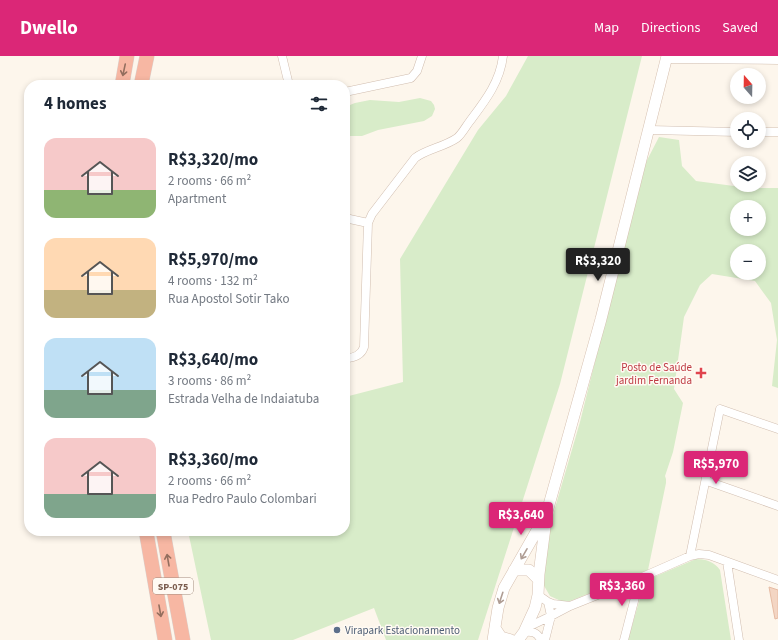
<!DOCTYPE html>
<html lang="en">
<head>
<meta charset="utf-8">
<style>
  body { margin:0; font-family:"Source Sans 3",sans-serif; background:#f2f2f3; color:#1f2937; height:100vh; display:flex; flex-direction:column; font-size:15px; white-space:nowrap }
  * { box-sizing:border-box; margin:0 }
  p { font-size:13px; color:#747a83 }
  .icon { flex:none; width:22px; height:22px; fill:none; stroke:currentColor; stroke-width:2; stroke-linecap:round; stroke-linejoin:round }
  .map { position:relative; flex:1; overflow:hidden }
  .drawer { position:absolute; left:24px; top:24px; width:326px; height:456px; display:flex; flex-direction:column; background:#fff; border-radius:16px; box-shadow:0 2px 6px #0003 }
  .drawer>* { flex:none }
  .needle { width:26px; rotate:340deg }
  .controls { position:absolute; left:730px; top:12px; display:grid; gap:8px }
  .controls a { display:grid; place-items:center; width:36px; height:36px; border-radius:50%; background:#fff; box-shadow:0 2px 6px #0003; font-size:20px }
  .price { position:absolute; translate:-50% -34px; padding:0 9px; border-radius:4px; background:#db2777; color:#fff; font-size:13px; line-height:26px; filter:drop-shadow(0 1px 2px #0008) }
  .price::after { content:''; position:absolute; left:50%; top:24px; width:12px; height:9px; margin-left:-6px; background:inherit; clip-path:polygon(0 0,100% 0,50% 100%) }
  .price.current { background:#222; color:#fff }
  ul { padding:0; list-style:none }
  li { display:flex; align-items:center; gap:12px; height:100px; padding:0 20px }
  li span { display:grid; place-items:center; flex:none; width:112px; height:80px; border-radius:12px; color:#555 }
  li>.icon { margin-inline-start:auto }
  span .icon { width:48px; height:48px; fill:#fffc; stroke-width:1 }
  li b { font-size:17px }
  h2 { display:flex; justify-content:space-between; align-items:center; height:48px; padding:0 20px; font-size:17px }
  header { display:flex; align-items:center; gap:24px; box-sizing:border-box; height:56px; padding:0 20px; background:#db2777; color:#fff }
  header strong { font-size:19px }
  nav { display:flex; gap:22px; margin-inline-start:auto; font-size:14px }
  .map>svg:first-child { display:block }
  .green { fill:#d8ecc9; fill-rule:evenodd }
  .building { fill:#f3d5c3; stroke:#e6bba3 }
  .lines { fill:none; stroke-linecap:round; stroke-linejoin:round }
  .street-casing { stroke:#d1beb0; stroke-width:9 }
  .secondary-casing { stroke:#d6c0b0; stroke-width:12 }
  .highway-casing { stroke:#dad1cd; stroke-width:15 }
  .street { stroke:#fff; stroke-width:8 }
  .secondary { stroke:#fff; stroke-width:11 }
  .highway { stroke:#f7b7a3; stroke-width:14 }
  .oneway { stroke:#936e5e }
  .oneway2 { stroke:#af9d94 }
  .health-dot { fill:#e0444e; stroke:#fffaf3; stroke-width:1.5 }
  .service-dot { fill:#5c6f8a; stroke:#fffaf3; stroke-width:1.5 }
  .labels { text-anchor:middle; stroke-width:3; stroke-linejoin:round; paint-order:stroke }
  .shield { fill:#fffaf3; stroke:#a28b7f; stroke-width:1 }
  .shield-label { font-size:10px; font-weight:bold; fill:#7a5c4d }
  .health-label { font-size:11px; fill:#be3a42; stroke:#fffaf3; text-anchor:end }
  .service-label { font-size:11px; fill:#4e5e75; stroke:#fffaf3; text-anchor:start }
</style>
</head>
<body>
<header>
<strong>Dwello</strong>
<nav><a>Map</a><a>Directions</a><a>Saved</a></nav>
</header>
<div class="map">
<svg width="778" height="584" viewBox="0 0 778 584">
  <rect width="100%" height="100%" fill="#fdf6ec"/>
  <path class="green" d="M528 0H642L560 328 478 584H386L374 552 293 584H211L188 475H345V341L403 326 400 203 478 74 506 40Z
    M420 42 431 45 434 49 435 53 432 60 424 65 378 74 362 80H345V51L355 47 370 44 399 46Z
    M659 81 679 84 682 110 696 125 749 132H778V332L772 330 777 284 771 247 755 225 712 218 700 229 684 261 674 333 683 347 673 396 665 420 666 423V427L648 514 565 547 550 540 543 528 548 476 580 366 643 112ZM737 151H759V173H737ZM737 195H759V217H737Z
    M696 503C705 503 715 506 720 514L731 584H628L642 535 649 523Z"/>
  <path class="building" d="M769 531 778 534V562L775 563Z"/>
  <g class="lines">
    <g class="street-casing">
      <path id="street" d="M282 0 289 29
        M667 3 778 4
        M345 36 411 22 417 15 422 0
        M650 74 737 76
        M759 76H778
        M345 162 368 167
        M345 303C354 301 361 300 364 291L368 167 372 158 415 102C427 93 444 91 457 82 462 78 466 70 470 65 485 45 500 26 503 0
        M707 425 778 450
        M690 500 720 353 778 373
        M727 506 739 584
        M538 539 548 546 551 560 545 584
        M548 546 553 548 570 550
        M526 572 551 560 570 550 640 522 690 500 699 498 709 499 778 524
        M524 576C532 575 537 576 541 584
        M624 584 640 522"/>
    </g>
    <g class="secondary-casing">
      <path id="secondary" d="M514 514H529L538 523
        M495 572 501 581 511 584
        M493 584 498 552 504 532 544 462
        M518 584 524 576 535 552 538 539 539 518 547 456 601 263 667 0"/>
    </g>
    <g class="highway-casing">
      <path id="highway" d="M122 29 127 0
        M141 29 147 0
        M146 475 165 584
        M163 475 183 584"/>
    </g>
    <use href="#street" class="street"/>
    <use href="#secondary" class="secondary"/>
    <use href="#highway" class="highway"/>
  </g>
  <defs><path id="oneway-shaft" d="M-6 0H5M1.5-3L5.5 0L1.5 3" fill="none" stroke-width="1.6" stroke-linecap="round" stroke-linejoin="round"/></defs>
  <g class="oneway">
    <use href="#oneway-shaft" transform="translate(124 14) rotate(102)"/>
    <use href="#oneway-shaft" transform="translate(168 504) rotate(-100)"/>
    <use href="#oneway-shaft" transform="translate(160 555) rotate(80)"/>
  </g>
  <g class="oneway2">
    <use href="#oneway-shaft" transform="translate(524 498) rotate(120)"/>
    <use href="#oneway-shaft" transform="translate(501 542) rotate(108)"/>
  </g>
  <path class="health-dot" d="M699 311h4v4h4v4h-4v4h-4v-4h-4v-4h4z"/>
  <circle class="service-dot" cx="337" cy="574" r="4"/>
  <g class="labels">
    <rect class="shield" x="153" y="522" width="40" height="16" rx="3"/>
    <g class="shield-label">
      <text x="173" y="534">SP-075</text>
    </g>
    <g class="health-label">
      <text x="692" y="315">Posto de Saúde<tspan x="692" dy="13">jardim Fernanda</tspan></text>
    </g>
    <g class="service-label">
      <text x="345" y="578">Virapark Estacionamento</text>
    </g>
  </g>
</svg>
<div class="controls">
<a><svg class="needle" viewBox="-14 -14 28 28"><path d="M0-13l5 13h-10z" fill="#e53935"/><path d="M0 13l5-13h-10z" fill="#747a83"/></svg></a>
<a><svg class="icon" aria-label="locate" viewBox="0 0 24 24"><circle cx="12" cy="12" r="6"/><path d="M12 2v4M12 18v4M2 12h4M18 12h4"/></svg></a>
<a><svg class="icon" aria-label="layers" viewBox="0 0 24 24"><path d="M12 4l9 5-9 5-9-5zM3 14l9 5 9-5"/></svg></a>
<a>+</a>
<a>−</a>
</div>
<b class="price current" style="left:598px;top:226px">R$3,320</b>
<b class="price" style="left:716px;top:429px">R$5,970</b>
<b class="price" style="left:521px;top:480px">R$3,640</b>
<b class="price" style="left:622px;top:551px">R$3,360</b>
<section class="drawer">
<h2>4 homes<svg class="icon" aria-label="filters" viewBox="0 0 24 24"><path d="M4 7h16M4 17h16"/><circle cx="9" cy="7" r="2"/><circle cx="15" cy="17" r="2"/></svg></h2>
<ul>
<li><span style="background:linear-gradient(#f6c9c9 65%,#8fb573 0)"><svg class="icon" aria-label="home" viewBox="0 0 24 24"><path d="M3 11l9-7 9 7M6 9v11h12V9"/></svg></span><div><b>R$3,320/mo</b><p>2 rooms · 66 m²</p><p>Apartment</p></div></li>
<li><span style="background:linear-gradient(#ffd9b3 65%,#c2b280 0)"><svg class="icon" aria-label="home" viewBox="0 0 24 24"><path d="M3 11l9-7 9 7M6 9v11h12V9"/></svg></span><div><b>R$5,970/mo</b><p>4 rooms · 132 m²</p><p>Rua Apostol Sotir Tako</p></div></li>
<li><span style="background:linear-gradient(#bfe0f5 65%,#7fa58c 0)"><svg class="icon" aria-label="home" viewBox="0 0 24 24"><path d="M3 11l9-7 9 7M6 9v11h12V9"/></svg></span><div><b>R$3,640/mo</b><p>3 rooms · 86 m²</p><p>Estrada Velha de Indaiatuba</p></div></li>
<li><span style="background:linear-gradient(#f6c9c9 70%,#7fa58c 0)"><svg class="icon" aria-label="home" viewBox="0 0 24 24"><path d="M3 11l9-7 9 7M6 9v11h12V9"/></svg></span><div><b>R$3,360/mo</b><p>2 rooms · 66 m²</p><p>Rua Pedro Paulo Colombari</p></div></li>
</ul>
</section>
</div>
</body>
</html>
